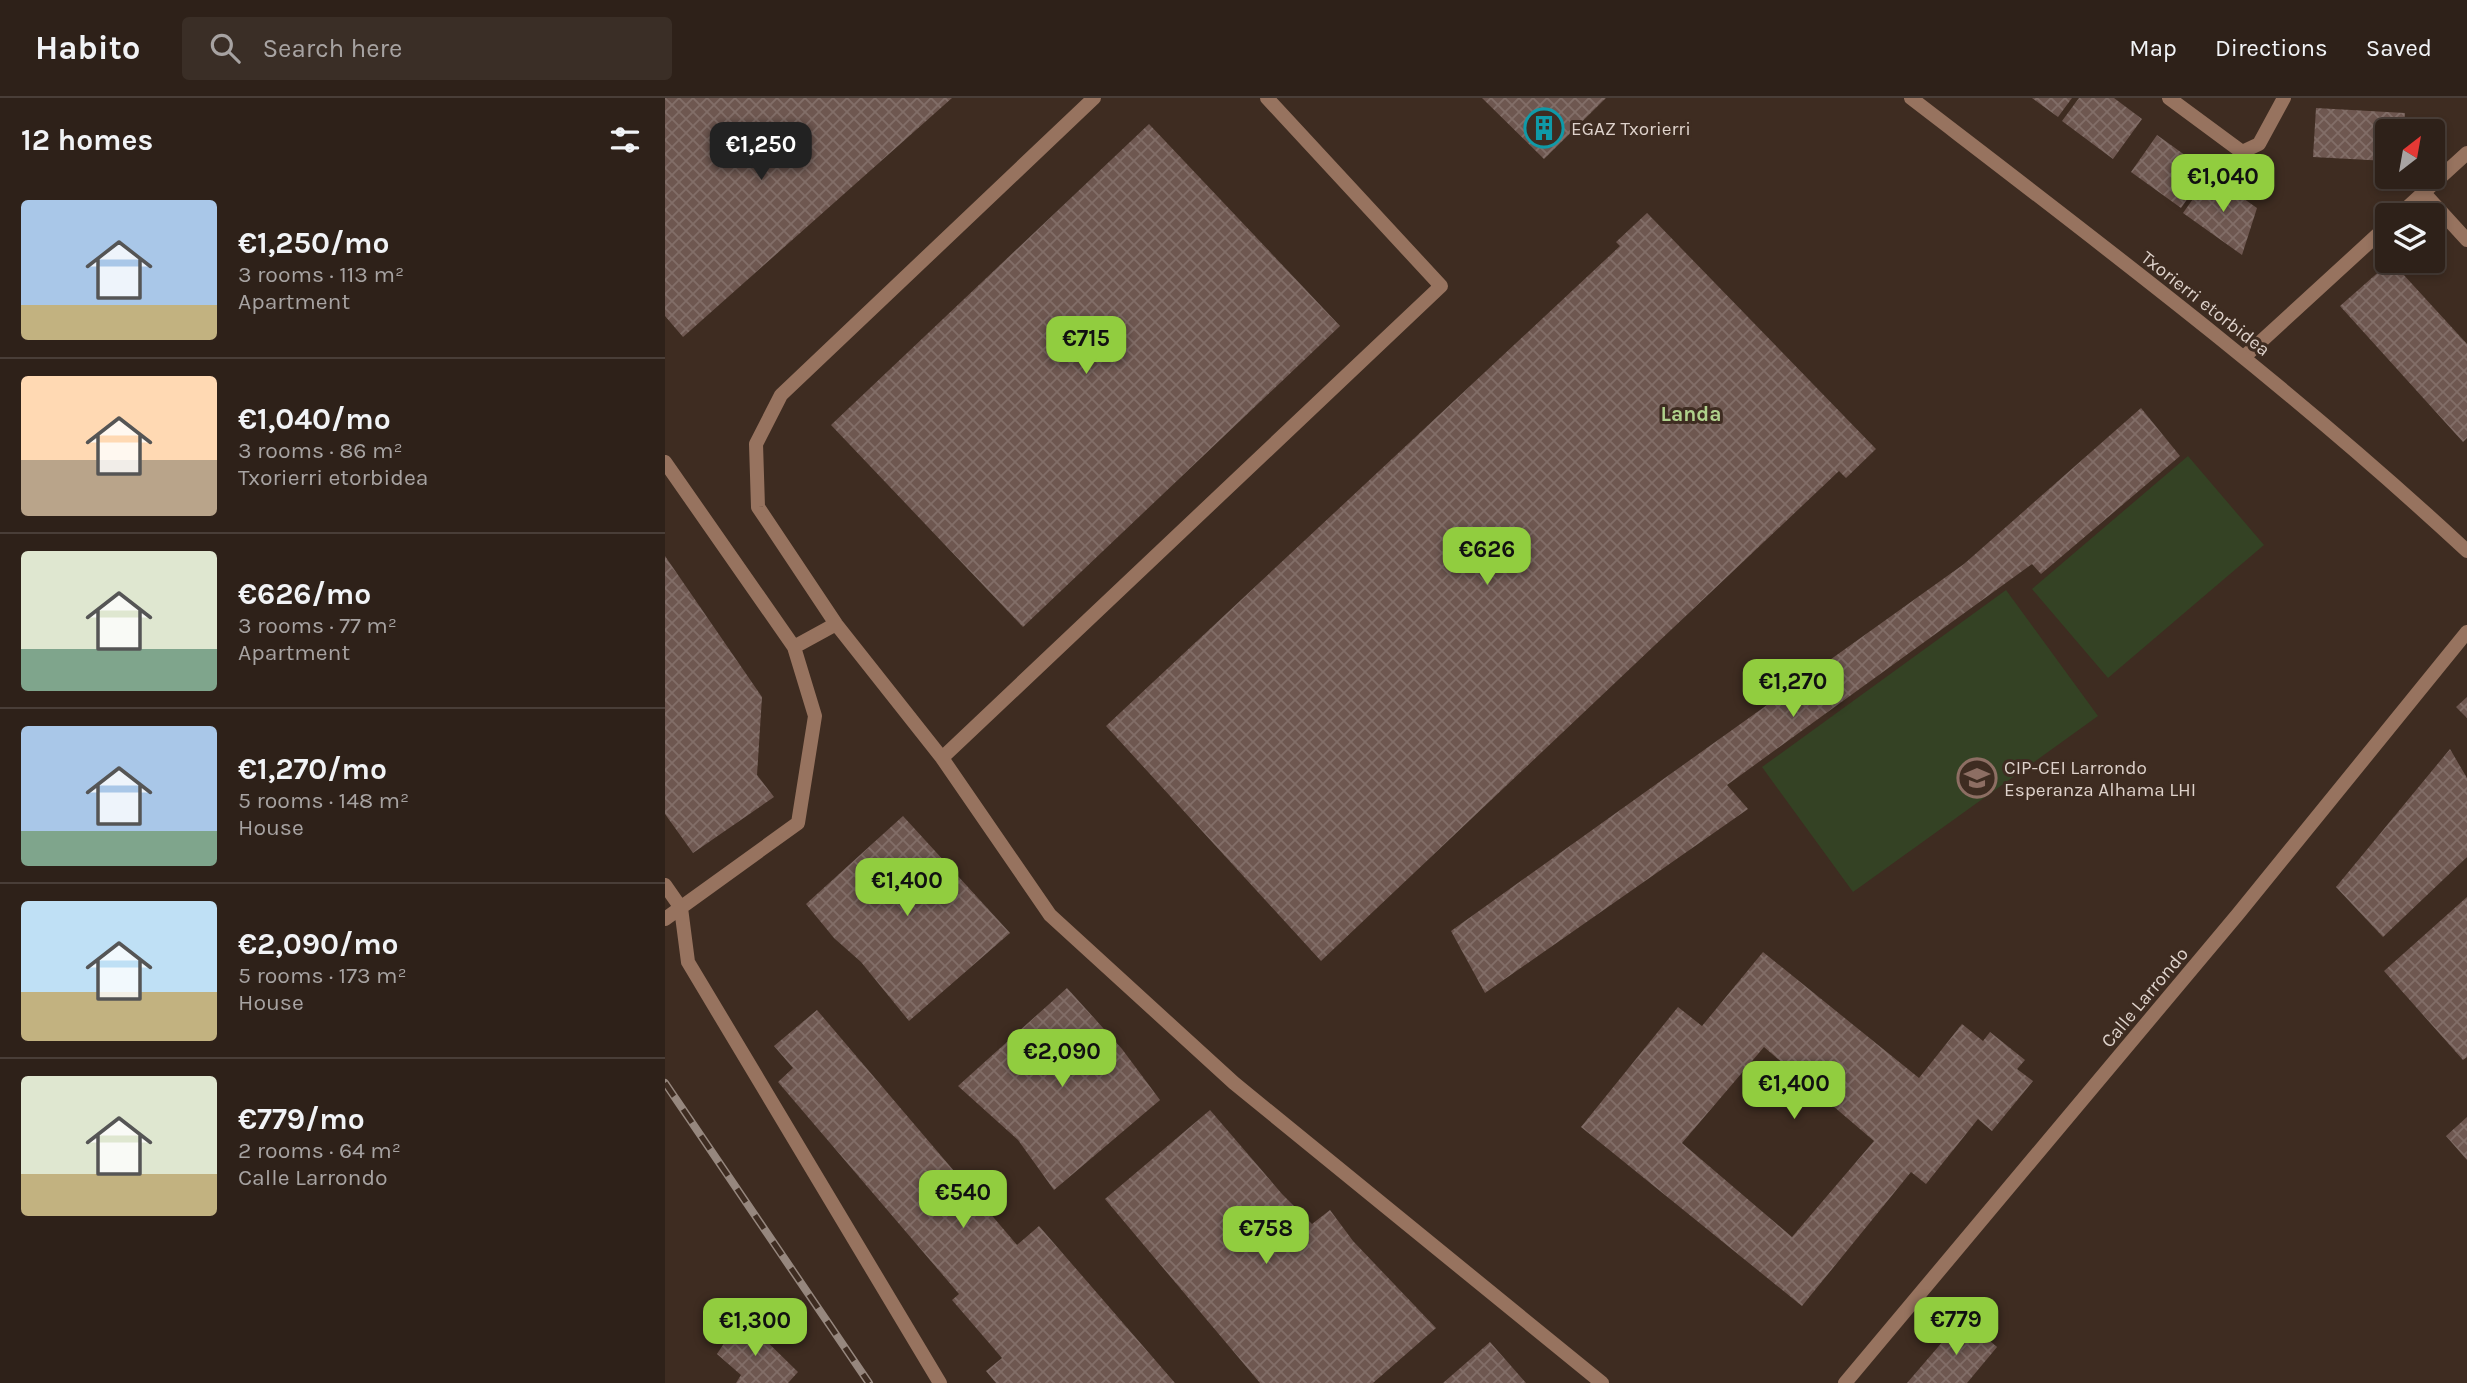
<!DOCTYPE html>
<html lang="en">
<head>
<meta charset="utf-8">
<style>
  body { margin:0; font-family:Karla,sans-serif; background:#3a2e26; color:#f1f3f6; height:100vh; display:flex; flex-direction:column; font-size:26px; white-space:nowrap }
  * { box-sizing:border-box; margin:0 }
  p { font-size:23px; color:#a7a3a2 }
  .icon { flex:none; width:38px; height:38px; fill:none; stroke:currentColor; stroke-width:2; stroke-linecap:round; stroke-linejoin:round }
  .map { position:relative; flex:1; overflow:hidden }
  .drawer { display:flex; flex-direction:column; background:#2e2119; width:665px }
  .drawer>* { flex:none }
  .needle { width:46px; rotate:31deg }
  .fabs { position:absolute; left:1710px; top:21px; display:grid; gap:14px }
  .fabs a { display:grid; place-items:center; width:70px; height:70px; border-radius:7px; background:#2e2119; box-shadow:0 4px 10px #0003,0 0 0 2px #493e38; font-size:35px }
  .price { position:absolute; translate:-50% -60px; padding:0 16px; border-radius:14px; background:#91cd3f; color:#111; font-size:23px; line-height:46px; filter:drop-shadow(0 2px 4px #0008) }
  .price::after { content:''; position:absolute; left:50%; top:42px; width:21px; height:16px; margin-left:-10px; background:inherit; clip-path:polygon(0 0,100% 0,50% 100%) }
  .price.on { background:#222; color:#fff }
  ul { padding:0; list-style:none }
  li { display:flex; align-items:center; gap:21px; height:175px; padding:0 21px }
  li+li { border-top:2px solid #493e38 }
  li span { display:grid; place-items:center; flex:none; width:196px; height:140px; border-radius:7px; color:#555 }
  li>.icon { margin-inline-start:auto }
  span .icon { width:84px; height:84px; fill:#fffc; stroke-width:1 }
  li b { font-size:30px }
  h2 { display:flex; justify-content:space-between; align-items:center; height:84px; padding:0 21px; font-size:30px }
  header { display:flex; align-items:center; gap:42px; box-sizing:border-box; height:98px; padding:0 35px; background:#2e2119; border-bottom:2px solid #493e38 }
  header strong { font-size:33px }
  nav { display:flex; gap:38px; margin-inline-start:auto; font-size:24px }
  .search { width:490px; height:63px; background:#3a2e26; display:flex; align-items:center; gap:18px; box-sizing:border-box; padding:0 24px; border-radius:7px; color:#a7a3a2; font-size:26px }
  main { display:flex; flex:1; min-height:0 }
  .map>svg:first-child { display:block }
  .garden { fill:#344224 }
  .building { fill:url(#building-cross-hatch); fill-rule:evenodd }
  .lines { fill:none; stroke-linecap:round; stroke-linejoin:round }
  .pedestrian { stroke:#97735f; stroke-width:14 }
  .minor { stroke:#97735f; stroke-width:14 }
  .tertiary { stroke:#97735f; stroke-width:14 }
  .rail-casing { stroke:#96877e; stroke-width:8 }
  .rail { stroke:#3e2c21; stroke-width:5; stroke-dasharray:16; stroke-linecap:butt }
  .labels { text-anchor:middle; stroke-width:6; stroke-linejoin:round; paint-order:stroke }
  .poi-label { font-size:19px; fill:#ded2cb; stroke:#3e2c21; text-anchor:start }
  .street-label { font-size:19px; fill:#ded2cb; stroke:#3e2c21 }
  .neighbourhood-label { font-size:21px; font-weight:bold; fill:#b0d28c; stroke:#3e2c21 }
</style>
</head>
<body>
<header>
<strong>Habito</strong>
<div class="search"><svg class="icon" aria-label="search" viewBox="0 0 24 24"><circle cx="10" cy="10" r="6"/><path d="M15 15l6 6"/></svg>Search here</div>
<nav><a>Map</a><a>Directions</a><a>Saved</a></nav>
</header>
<main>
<section class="drawer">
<h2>12 homes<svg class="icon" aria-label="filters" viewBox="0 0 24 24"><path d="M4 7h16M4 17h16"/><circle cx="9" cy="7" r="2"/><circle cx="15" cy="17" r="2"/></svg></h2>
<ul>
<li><span style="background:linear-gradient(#a9c7e8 75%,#c2b280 0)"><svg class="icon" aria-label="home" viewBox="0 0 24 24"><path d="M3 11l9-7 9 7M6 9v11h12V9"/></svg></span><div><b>€1,250/mo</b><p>3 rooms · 113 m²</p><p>Apartment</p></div></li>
<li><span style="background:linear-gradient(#ffd9b3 60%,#b9a48a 0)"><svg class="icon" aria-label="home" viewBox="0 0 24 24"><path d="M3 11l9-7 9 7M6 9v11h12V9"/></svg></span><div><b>€1,040/mo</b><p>3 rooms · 86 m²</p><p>Txorierri etorbidea</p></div></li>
<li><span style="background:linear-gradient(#dfe7d0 70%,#7fa58c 0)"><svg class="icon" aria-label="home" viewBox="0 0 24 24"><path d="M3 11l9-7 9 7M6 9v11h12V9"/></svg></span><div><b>€626/mo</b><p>3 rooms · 77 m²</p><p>Apartment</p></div></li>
<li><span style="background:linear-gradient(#a9c7e8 75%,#7fa58c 0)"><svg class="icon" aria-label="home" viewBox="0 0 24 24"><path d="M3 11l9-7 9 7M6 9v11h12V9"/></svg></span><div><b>€1,270/mo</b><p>5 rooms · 148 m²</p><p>House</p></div></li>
<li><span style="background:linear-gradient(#bfe0f5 65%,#c2b280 0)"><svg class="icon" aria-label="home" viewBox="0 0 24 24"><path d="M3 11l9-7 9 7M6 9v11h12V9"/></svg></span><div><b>€2,090/mo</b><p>5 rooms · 173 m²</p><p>House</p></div></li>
<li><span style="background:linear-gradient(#dfe7d0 70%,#c2b280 0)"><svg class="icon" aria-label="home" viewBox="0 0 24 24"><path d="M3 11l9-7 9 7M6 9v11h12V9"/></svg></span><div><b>€779/mo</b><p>2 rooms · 64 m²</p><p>Calle Larrondo</p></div></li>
</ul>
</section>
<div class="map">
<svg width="1802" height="1285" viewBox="0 0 1802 1285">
  <defs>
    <pattern id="building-cross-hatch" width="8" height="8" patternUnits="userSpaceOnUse" patternTransform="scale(1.75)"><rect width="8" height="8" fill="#6e5750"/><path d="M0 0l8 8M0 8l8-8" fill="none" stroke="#826e68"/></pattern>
  </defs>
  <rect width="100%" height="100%" fill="#3e2c21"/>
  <path class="garden" d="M1523 358 1599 447 1443 580 1367 491Z
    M1341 492 1433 618 1188 794 1097 669Z"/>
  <path class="building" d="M0 0H287L18 239 0 218Z
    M817 0H941L879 61Z
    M1367 0H1407L1393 19Z
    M1414 0H1449L1477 21 1448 61 1397 23Z
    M1651 10 1740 15 1738 33H1722V63L1648 59Z
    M484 26 675 228 358 529 166 327Z
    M1492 37 1542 73 1516 110 1466 74Z
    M1545 77 1592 110 1577 157 1518 115Z
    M982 115 1211 351 1181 380 1174 373 656 863 441 628 955 148 951 144Z
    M1726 163 1802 246V340L1798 344 1675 208Z
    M1476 310 1515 358 1376 476 1367 466 1062 687 1083 711 820 895 786 833 1299 466Z
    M0 458 97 599 92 677 109 699 28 755 0 716Z
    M1802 599V620L1791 609Z
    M1785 651 1802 680V759L1718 839 1671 789Z
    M238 718 345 835 244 923 196 864 169 840 141 806Z
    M1802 799V959L1798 962 1719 873Z
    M1098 854 1254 980 1297 926 1318 943 1325 934 1360 962 1352 971 1368 983 1327 1033 1313 1021 1261 1086 1246 1074 1137 1208 916 1029 1013 909 1037 928ZM1099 949 1209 1043 1127 1139 1017 1045Z
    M402 890 457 951 495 1002 389 1092 353 1042 293 988Z
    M152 912 352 1147 374 1128 510 1285H331L321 1273 337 1260 287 1202 294 1196 113 984 128 970 109 948Z
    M545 1012 617 1096 647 1126 665 1112 688 1143 771 1230 708 1285H595L440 1101Z
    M1802 1019V1062L1781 1038Z
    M1298 1220 1332 1249 1302 1285H1242Z
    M82 1224 133 1274 123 1285H71L76 1277 52 1256 65 1236Z
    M825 1244 861 1285H778Z"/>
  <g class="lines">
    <path class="pedestrian" d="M1759 95 1802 142"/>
    <path class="minor" d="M429 0 116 297 91 346 93 409 171 526 277 660 385 817 569 985 937 1285
      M1504 0 1577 54 1594 46 1619 0
      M1734 117 1802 55
      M1579 259 1722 128
      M0 364 129 549
      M277 660 776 188 602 0
      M0 787 16 810 23 864 275 1285
      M0 821 133 725 150 618 129 549 171 526
      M1180 1285 1573 816 1802 534"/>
    <path class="tertiary" d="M1246 0C1436 146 1627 290 1802 453"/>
    <g class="rail-casing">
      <path id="rail" d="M0 985 204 1285"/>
    </g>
    <use href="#rail" class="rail"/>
  </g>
  <defs>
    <g id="building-ring" transform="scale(2.0125)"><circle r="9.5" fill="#3e2c21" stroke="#0f9aa8" stroke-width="1.5"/><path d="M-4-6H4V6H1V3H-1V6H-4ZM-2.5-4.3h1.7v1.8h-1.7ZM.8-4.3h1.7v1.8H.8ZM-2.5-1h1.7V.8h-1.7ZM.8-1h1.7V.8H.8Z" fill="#0f9aa8"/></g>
    <g id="school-ring" transform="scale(2.0125)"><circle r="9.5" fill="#3e2c21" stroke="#8d6e63" stroke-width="1.5"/><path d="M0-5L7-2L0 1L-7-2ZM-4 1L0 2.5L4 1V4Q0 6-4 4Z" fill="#8d6e63"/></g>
  </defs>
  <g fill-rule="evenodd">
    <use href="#building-ring" x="879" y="30"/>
    <use href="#school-ring" x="1312" y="680"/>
  </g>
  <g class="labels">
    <g class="poi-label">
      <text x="906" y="37">EGAZ Txorierri</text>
      <text x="1339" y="676">CIP-CEI Larrondo<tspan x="1339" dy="22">Esperanza Alhama LHI</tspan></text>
    </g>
    <g class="street-label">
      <text transform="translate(1541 205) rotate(38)" y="7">Txorierri etorbidea</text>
      <text transform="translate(1479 899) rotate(-50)" y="7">Calle Larrondo</text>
    </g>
    <g class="neighbourhood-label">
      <text x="1026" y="323">Landa</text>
    </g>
  </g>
</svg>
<div class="fabs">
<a><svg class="needle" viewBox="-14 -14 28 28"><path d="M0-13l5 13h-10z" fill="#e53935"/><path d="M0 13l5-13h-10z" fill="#a7a3a2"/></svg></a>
<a><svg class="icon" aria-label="layers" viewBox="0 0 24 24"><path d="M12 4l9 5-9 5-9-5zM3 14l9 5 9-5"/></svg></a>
</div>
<b class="price on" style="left:96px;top:84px">€1,250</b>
<b class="price" style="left:1558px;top:116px">€1,040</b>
<b class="price" style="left:421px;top:278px">€715</b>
<b class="price" style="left:822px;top:489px">€626</b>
<b class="price" style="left:1128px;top:621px">€1,270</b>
<b class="price" style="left:242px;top:820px">€1,400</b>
<b class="price" style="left:397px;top:991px">€2,090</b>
<b class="price" style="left:1129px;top:1023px">€1,400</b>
<b class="price" style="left:298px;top:1132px">€540</b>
<b class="price" style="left:601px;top:1168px">€758</b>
<b class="price" style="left:1291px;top:1259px">€779</b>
<b class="price" style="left:90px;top:1260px">€1,300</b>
</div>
</main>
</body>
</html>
